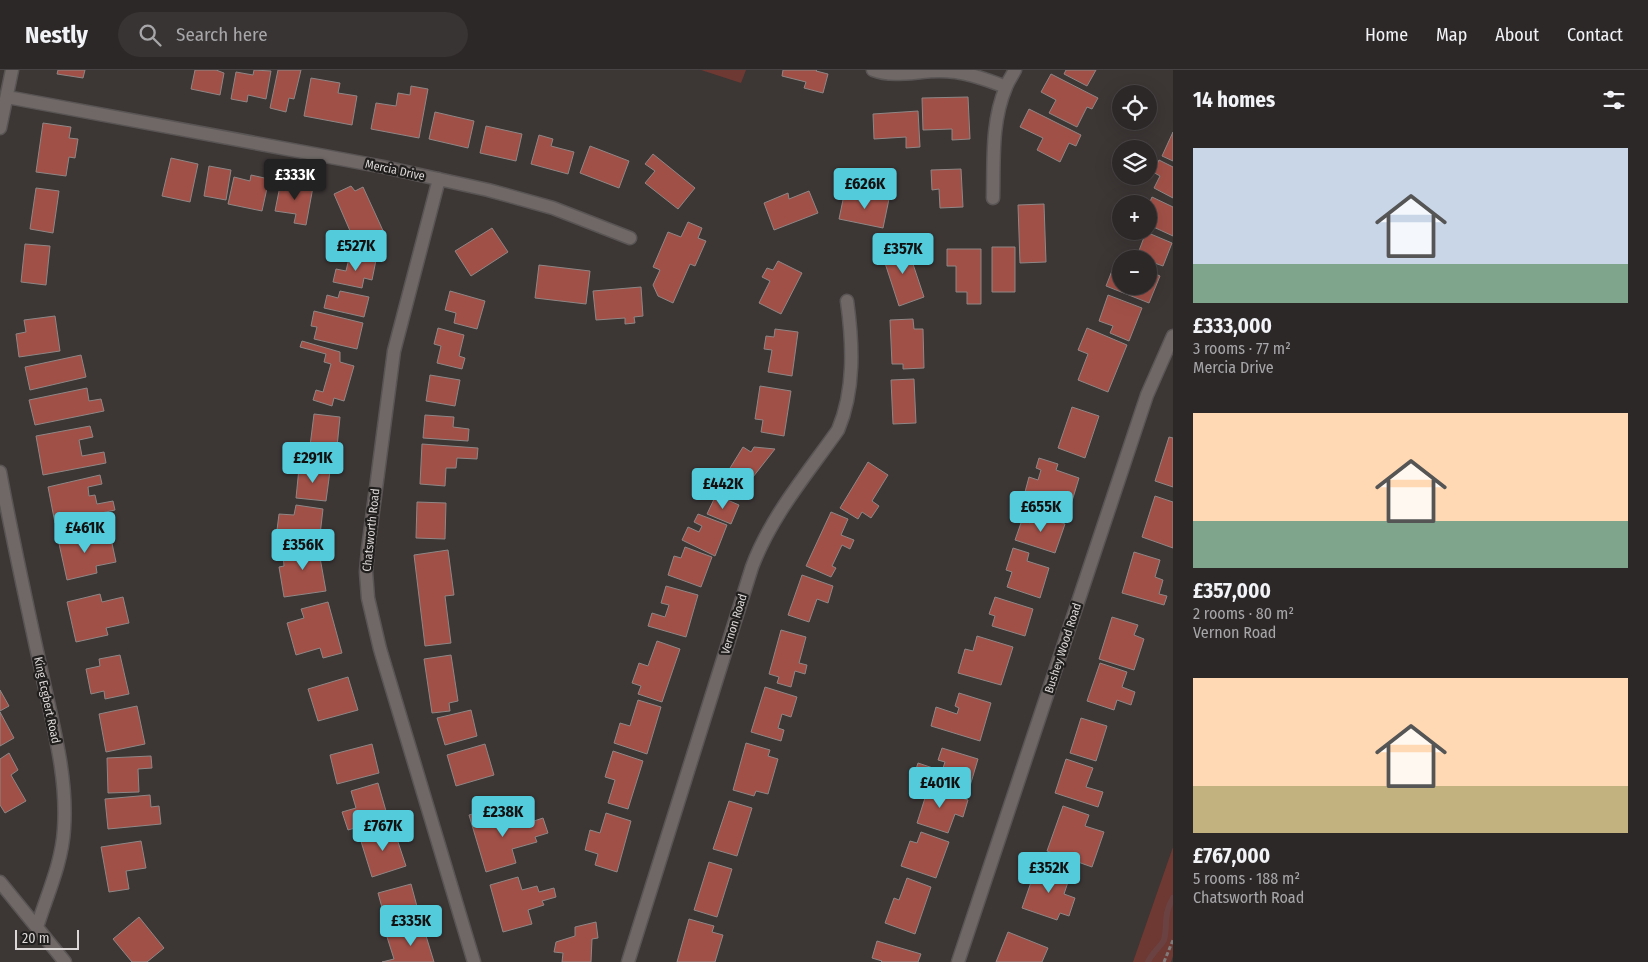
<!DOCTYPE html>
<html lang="en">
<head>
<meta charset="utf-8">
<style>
  body { margin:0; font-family:"Fira Sans Condensed",sans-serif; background:#393434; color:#f1f3f6; height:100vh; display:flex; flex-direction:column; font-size:19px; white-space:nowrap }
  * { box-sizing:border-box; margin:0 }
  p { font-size:16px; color:#a7a6a8 }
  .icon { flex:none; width:28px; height:28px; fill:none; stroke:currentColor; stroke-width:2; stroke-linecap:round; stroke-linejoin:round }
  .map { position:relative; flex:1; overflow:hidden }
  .panel { display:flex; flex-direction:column; background:#2d2828; width:475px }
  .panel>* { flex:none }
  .controls { position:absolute; left:1112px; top:15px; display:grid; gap:10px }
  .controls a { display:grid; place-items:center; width:45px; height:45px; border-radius:50%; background:#2d2828; box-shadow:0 5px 20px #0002,0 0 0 1px #484445; font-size:25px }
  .scale { position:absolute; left:15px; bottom:12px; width:64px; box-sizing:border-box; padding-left:5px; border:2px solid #dcd8d7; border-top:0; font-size:14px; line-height:18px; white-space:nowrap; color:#dcd8d7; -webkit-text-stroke:4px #211e1e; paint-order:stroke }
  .price { position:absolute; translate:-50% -42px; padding:0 11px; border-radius:5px; background:#53cbdb; color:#111; font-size:16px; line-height:32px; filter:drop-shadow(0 1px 2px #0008) }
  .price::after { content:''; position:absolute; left:50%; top:30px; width:15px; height:11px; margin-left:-8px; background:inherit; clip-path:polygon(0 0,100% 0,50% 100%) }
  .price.on { background:#222; color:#fff }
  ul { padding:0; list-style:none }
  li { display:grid; align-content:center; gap:10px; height:265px; padding:0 20px }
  li span { display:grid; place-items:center; height:155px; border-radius:0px; color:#555 }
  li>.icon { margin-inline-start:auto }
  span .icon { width:90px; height:90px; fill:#fffc; stroke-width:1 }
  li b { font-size:21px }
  h2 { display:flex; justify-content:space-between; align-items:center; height:60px; padding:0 20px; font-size:21px }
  header { display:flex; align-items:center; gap:30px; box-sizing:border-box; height:70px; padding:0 25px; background:#2d2828; border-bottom:1px solid #484445 }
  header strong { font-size:24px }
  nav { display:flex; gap:28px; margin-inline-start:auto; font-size:18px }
  .search { width:350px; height:45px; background:#393434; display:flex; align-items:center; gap:12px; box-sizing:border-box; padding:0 18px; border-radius:28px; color:#a7a6a8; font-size:19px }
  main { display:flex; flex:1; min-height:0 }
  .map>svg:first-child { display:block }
  .green { fill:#6e3932 }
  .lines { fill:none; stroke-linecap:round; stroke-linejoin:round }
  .stream { stroke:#6b4242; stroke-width:6 }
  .building { fill:#a15047; stroke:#8e8786 }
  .street-casing { stroke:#5a5555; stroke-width:15 }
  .path { stroke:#807b7a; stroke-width:3; stroke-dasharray:4 2.5; stroke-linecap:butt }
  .street { stroke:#6f6867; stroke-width:12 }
  .labels { text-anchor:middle; stroke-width:4.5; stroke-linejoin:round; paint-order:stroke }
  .street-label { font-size:12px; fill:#dcd8d7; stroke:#211e1e }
</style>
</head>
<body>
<header>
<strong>Nestly</strong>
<div class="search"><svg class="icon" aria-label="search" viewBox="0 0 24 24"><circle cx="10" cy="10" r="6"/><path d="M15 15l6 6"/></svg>Search here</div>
<nav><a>Home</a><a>Map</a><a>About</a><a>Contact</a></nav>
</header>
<main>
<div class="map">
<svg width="1173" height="892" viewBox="0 0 1173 892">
  <rect width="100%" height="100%" fill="#3c3635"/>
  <path class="green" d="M701 0H746L741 13Z
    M1173 777V886L1171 892H1133Z"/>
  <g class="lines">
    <path class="stream" d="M1148 892C1151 884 1162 875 1164 870 1168 854 1163 845 1173 828"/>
  </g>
  <path class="building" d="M58 0H85L83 8 57 4Z
    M195 0H216L224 3 220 25 191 19Z
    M254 0 271 1 266 29 248 25 247 32 231 29 236 2 253 5Z
    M278 0H301L294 29 289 28 286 42 270 38Z
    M783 0H817L816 1 828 4 823 23 804 18 806 12 782 6Z
    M1066 0H1096L1087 16 1064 4Z
    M1051 4 1098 28 1092 39 1087 37 1077 57 1049 43 1056 30 1041 22Z
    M311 8 340 13 338 23 357 26 352 55 304 46Z
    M411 16 428 19 419 68 371 59 376 33 396 36 398 23 410 25Z
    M968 27 970 69 952 70V59L923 60 922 28Z
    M1029 39 1081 65 1076 76 1069 73 1060 92 1037 80 1043 68 1020 57Z
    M918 41 920 77 906 78V67L874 69 873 44Z
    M435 42 474 51 468 78 429 69Z
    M43 53 71 57 69 68 78 69 75 88 69 87 66 106 36 102Z
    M486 56 522 64 516 91 480 83Z
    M1173 62V91L1162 86Z
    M539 65 553 69 551 76 574 82 568 104 531 94Z
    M590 76 629 91 619 118 580 103Z
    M653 84 695 118 678 139 645 113 655 101 645 94Z
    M171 88 198 94 190 132 162 126Z
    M1159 90 1173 97V128L1154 118 1160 106 1153 102Z
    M209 96 231 100 226 130 204 126Z
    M961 99 963 137 940 138 939 119 932 120 931 100Z
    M251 105 269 109 262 141 228 134 234 107 250 111Z
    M281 111 313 117 306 155 294 153 296 144 275 141Z
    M351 116 355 121 363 117 385 165 357 177 334 124Z
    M36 118 59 121 53 163 30 159Z
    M870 119 879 121 878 126 889 129 883 158 839 149 844 125 867 130Z
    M809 121 818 143 774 160 764 133 788 123 789 129Z
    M1152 127 1173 137V166L1149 155V134Z
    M1044 134 1046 192 1020 193 1018 135Z
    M688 152 702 158 698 168 706 171 695 196 690 194 673 233 658 226 653 215 660 200 653 197 668 162 681 167Z
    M492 158 508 182 471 206 455 181Z
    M1146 162 1172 173 1163 196 1149 191V189L1137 186Z
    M900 173 902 180 908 179 924 227 899 236 884 190 890 188 886 178Z
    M25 174 50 176 46 215 21 212Z
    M992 177H1015V222H992Z
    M947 179H981V234H967V222H956V196H947Z
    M350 184 376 190 372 210 364 208 362 218 333 212 336 199 346 201Z
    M1117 188 1121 190V216H1149V201L1160 206 1149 233 1106 216Z
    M778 191 802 203 781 244 759 233 770 211 762 207 767 198 773 200Z
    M539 195 590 201 586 234 535 228Z
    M641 217 643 246 634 247 635 253 625 254V248L596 250 593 221Z
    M340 221 369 227 364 247 324 238 327 225 338 228Z
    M450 221 485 231 477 259 454 253 456 243 445 240Z
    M1108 225 1142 238 1129 271 1110 263 1113 256 1099 251Z
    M314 241 363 253 357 279 314 269 317 257 311 256Z
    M55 246 60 281 19 287 16 264 26 262 24 250Z
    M913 249 914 259H923L924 298 903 299V294H892L890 250Z
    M438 258 464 265 459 286 465 288 462 299 437 293 441 276 434 274Z
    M1087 258 1127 275 1108 322 1078 310 1088 284 1078 280Z
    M775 259 798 262 792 306 768 302 772 280 764 279 766 266 774 267Z
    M302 271 340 282V292L354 296 344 331 334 328 332 336 313 330 316 320 323 322 331 294 324 292 326 284 300 277Z
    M81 285 86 307 30 320 25 297Z
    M430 305 460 310 455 336 426 331Z
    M914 309 916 353 893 354 891 310Z
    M760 316 791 321 784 366 761 362 763 350 755 349Z
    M87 318 89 331 101 329 104 341 35 355 29 330Z
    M1072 337 1099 346 1085 388 1058 378Z
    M314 344 340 347 336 387 309 384Z
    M425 345 454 347 453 357 469 359 468 371 423 368Z
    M90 356 93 367 79 370 82 386 104 382 106 393 43 405 36 366Z
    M1169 367 1173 368V417L1155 411Z
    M422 374 478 378 477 389 457 388 456 398H446L445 416 420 414Z
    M743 377 751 382 754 377 775 379 738 426 719 416Z
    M1039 388 1058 394 1056 400 1079 408 1069 441 1039 432 1040 427 1025 422 1029 407 1038 410 1041 400 1036 398Z
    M868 392 888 405 872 431 879 436 871 448 862 442 858 449 840 438Z
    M299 398 330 401 326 431 296 428Z
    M100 405 102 414 88 417 89 426 95 425 97 434 113 431 115 440 55 453 48 417Z
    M716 425 739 435 731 454 707 444Z
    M1155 426 1173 432V478L1142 467Z
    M417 432 446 433 445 469 416 468Z
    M296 435 323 439 320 465 277 460 279 444 294 445Z
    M831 442 848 449 841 465 854 470 850 479 842 475 832 496 836 498 831 507 806 496Z
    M1033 443 1065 454 1055 483 1015 470 1022 450 1030 453Z
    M698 444 727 455 715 486 682 470 688 457 699 462 702 456 694 452Z
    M89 462 90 469 110 464 116 492 96 496 97 503 67 510 58 469Z
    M317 471 326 521 284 527 279 497 284 496 283 484 301 481 299 474Z
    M685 477 712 487 701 517 668 505 674 486 681 488Z
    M1013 478 1029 483 1027 491 1049 498 1040 528 1007 517 1012 502 1006 500Z
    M448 480 454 525 445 526 451 573 425 576 414 485Z
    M1134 482 1160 490 1155 507 1163 510 1159 524 1167 526 1164 535 1122 523Z
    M802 505 833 516 828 533 817 529 809 552 788 545Z
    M666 516 698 525 686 567 648 556 652 543 665 547 669 535 661 533Z
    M100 524 102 532 123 527 129 553 106 558 108 565 76 572 67 532Z
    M995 527 1033 539 1025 566 992 556 995 546 989 544Z
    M328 532 342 583 323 588 320 578 296 585 287 553 304 548 301 539Z
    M1112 547 1138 555 1134 565 1144 569 1134 600 1099 589Z
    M781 560 806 567 799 593 807 595 805 604 795 601 791 617 777 613 779 607 769 604Z
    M977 566 1013 577 1001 615 958 603 965 579 973 581Z
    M657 571 680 579 662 632 638 624 641 616 632 613 639 593 648 596Z
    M120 585 129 624 105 629 104 621 91 624 86 599 100 596 99 589Z
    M451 585 458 631 449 633 450 641 432 643 424 589Z
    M1100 593 1127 602 1122 617 1135 622 1131 635 1117 630 1114 640 1087 631Z
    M348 607 358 640 318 651 308 619Z
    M765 617 797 627 791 647 782 644 778 658 784 660 781 671 751 662Z
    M0 620 9 636 0 641Z
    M959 623 991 633 980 671 931 656 936 637 957 644 959 638 955 636Z
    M638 630 661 637 647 684 614 673 620 653 630 656Z
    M137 636 145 674 106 682 99 644Z
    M471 640 477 666 445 675 437 648Z
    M0 642 14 668 0 676Z
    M1081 648 1107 656 1096 691 1070 683Z
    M746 673 770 680 768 686 778 689 768 724 756 721 754 726 733 720Z
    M372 674 379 703 337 714 330 685Z
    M485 674 494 705 456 716 447 685Z
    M942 678 978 689 967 726 913 708 918 693 942 701 945 692 938 690Z
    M613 681 643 691 628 739 608 733 615 710 605 707Z
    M9 683 18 700 11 705 26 731 5 743 0 735V689Z
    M151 686 152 698 138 699 139 722 108 723 107 688Z
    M1066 689 1093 698 1086 717 1103 722 1098 737 1055 723Z
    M378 713 388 748 348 760 342 742 356 738 351 721Z
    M922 714 968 730 963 747 955 744 948 763 917 753 925 728 919 725Z
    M150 725 151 737 159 736 161 754 108 759 105 729Z
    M729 731 752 738 737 786 713 779Z
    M1063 736 1089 745 1085 756 1104 762 1092 797 1047 781Z
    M491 739 497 758 527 748 528 753 543 748 548 763 535 767 537 772 512 779 516 793 486 802 469 745Z
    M606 743 631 751 617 802 595 795 598 784 585 780 590 760 600 763Z
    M393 757 406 796 372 807 360 768Z
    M921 762 949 772 936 808 901 796 910 771 917 773Z
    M141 771 146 798 126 801 129 819 109 822 101 777Z
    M709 792 732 799 717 847 694 840Z
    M1037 795 1070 806 1064 824 1075 828 1069 846 1060 843 1057 850 1022 838Z
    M518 807 522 820 537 816 539 822 554 818 556 827 542 831 544 835 528 840 532 854 503 862 490 815Z
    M907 808 931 817 915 864 885 853 894 828 899 830Z
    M411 814 419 844 386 852 378 823Z
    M139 847 164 878 147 892H132L113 869Z
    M689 849 714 856 712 862 723 865 715 892H677Z
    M596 852 598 868 592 869 591 892H562L563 883 554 882 556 872 575 866V857Z
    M423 856 434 892H382L394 889 387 867Z
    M1008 862 1048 878 1042 892H996Z
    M877 871 921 884 918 892H881L882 891 872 888Z"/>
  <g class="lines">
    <g class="street-casing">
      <path id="street" d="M873 0C894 8 917 1 939 1 963 1 983 8 1006 17
        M7 27 384 97 488 120 553 138 630 168
        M0 58 12 0
        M439 109 394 281 368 479 366 502 368 528 380 579 474 892
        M993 128C994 91 991 52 1006 17 1008 11 1012 6 1015 0
        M0 402C12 467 26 531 40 595 51 649 68 704 64 759 62 793 47 825 37 857
        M0 812 65 892
        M628 892 752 497C771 446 807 404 838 360 855 320 853 274 847 231
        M958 892 1147 325 1173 266"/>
    </g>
    <path class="path" d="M1164 892 1173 870"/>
    <use href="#street" class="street"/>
  </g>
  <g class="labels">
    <g class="street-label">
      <text transform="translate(395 100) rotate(12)" y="4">Mercia Drive</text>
      <text transform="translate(371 460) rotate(-84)" y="4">Chatsworth Road</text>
      <text transform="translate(734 554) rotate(-73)" y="4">Vernon Road</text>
      <text transform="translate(1063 578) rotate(-72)" y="4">Bushey Wood Road</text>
      <text transform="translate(47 630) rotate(78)" y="4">King Ecgbert Road</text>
    </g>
  </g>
</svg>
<div class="controls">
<a><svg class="icon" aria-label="locate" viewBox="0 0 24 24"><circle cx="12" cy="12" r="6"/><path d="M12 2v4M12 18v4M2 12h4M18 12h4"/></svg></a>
<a><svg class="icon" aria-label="layers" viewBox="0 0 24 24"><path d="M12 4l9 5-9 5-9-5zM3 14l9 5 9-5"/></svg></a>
<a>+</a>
<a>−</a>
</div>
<div class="scale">20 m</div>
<b class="price on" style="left:295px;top:131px">£333K</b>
<b class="price" style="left:865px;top:140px">£626K</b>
<b class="price" style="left:356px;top:202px">£527K</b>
<b class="price" style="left:903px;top:205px">£357K</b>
<b class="price" style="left:313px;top:414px">£291K</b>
<b class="price" style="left:723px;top:440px">£442K</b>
<b class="price" style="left:1041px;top:463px">£655K</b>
<b class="price" style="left:85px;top:484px">£461K</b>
<b class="price" style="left:303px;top:501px">£356K</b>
<b class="price" style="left:940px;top:739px">£401K</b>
<b class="price" style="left:503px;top:768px">£238K</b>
<b class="price" style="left:383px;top:782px">£767K</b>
<b class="price" style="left:1049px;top:824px">£352K</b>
<b class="price" style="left:411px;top:877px">£335K</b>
</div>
<section class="panel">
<h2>14 homes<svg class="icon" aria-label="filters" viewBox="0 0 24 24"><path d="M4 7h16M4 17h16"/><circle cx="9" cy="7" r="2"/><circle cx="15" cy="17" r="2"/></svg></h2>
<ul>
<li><span style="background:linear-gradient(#c9d6e8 75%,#7fa58c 0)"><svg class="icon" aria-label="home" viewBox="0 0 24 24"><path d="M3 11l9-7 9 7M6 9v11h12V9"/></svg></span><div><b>£333,000</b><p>3 rooms · 77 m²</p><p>Mercia Drive</p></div></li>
<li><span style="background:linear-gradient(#ffd9b3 70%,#7fa58c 0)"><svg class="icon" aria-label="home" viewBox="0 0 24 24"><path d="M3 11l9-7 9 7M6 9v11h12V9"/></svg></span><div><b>£357,000</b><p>2 rooms · 80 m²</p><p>Vernon Road</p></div></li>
<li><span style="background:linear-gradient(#ffd9b3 70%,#c2b280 0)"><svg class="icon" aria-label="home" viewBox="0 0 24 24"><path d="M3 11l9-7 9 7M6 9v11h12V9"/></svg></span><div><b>£767,000</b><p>5 rooms · 188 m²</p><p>Chatsworth Road</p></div></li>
</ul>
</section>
</main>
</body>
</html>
